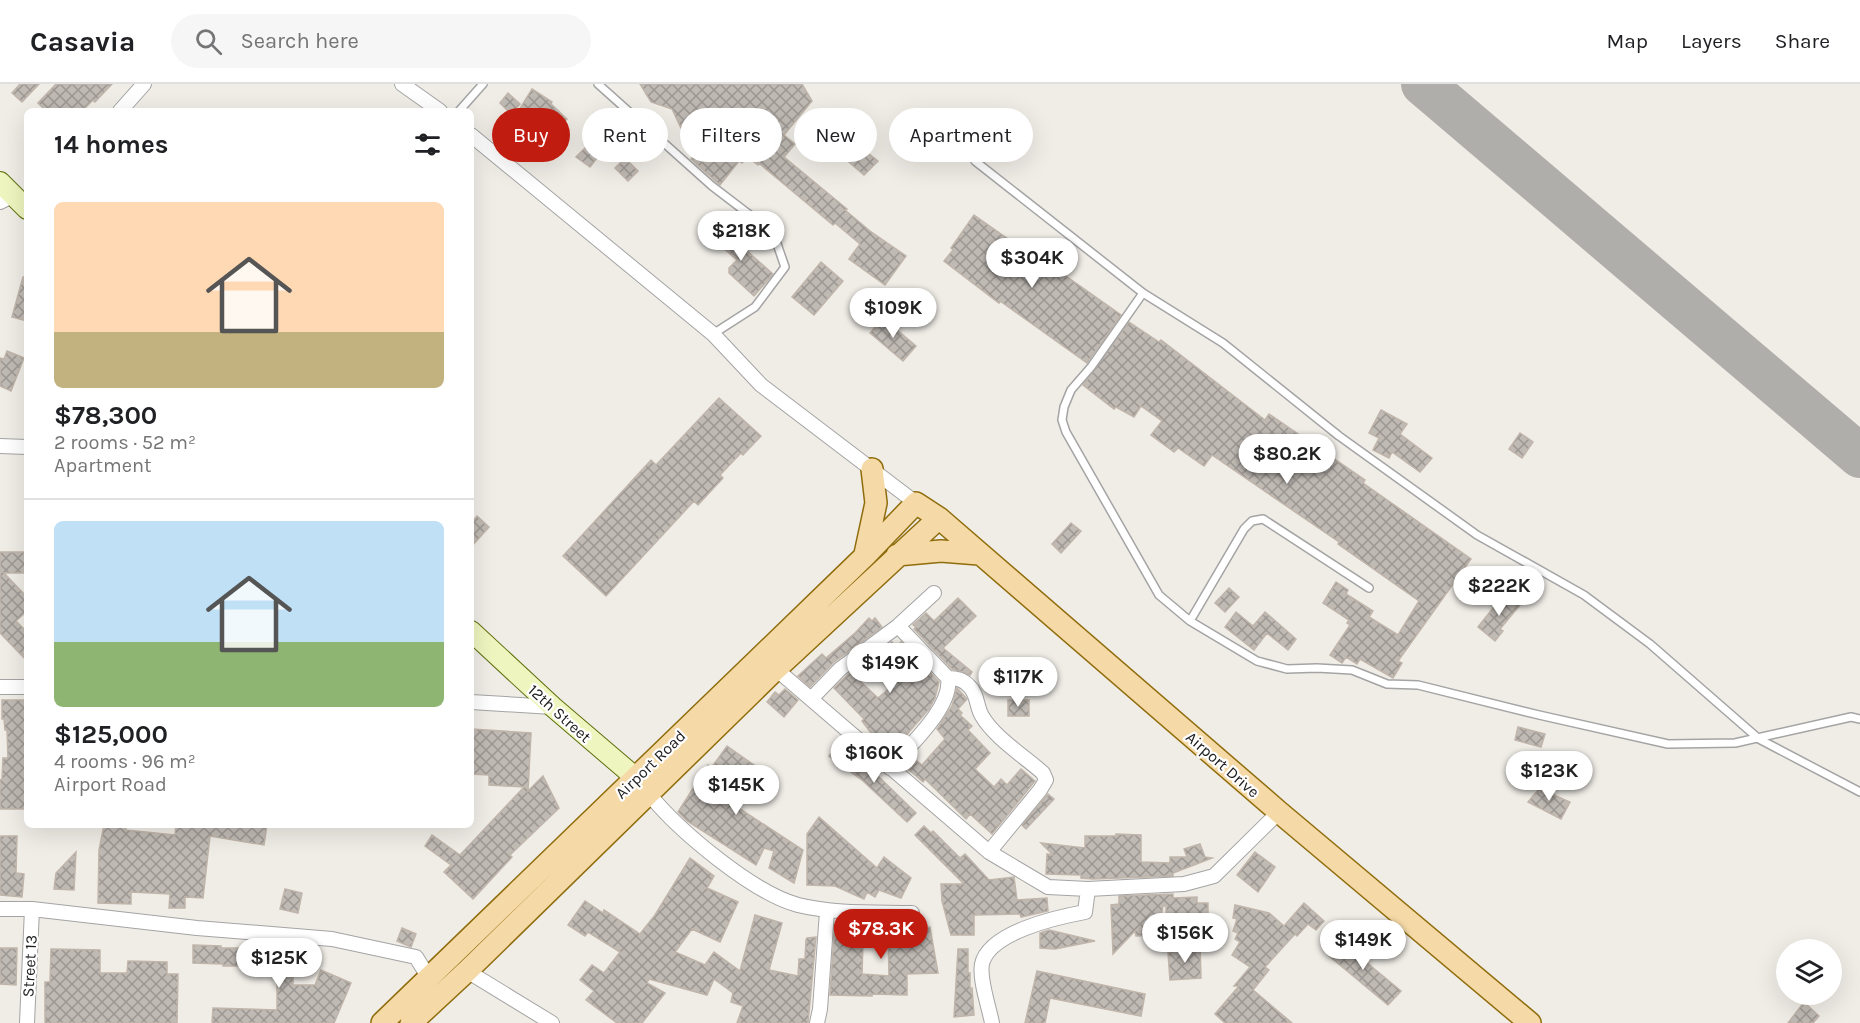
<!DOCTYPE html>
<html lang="en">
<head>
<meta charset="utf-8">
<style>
  body { margin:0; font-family:Karla,sans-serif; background:#f6f6f6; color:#202124; height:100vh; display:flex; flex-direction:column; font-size:22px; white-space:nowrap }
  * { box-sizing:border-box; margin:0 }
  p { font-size:20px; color:#757577 }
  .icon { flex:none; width:33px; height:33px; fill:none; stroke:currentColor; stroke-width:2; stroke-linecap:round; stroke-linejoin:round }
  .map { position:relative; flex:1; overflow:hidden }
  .details { position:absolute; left:24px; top:24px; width:450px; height:720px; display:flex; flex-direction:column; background:#fff; border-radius:9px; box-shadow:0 6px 24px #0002 }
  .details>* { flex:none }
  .banner { position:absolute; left:492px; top:24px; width:570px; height:54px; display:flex; gap:12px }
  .fabs { position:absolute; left:1776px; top:855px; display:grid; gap:12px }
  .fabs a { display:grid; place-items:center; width:66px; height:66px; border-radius:50%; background:#fff; box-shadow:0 6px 24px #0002; font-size:30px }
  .price { position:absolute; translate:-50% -51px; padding:0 14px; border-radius:21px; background:#fff; color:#222; font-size:20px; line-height:39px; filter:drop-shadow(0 2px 3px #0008) }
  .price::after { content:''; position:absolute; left:50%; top:36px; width:18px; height:14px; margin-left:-9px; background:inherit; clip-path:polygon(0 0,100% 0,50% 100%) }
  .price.active { background:#c01c10; color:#fff }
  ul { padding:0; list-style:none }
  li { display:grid; align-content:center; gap:12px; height:318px; padding:0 30px }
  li+li { border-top:2px solid #e0e0e0 }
  li span { display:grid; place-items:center; height:186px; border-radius:9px; color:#555 }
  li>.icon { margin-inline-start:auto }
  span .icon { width:108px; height:108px; fill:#fffc; stroke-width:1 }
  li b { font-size:26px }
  h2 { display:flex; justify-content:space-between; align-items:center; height:72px; padding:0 30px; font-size:26px }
  .tag { padding:0 21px; border-radius:27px; background:#fff; box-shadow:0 6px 24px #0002; font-size:21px; line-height:54px }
  .tag.active { background:#c01c10; color:#fff }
  header { display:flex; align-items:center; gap:36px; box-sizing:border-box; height:84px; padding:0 30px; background:#fff; border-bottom:2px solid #e0e0e0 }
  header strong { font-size:28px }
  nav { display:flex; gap:33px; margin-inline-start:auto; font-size:21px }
  .search { width:420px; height:54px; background:#f6f6f6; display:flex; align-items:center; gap:15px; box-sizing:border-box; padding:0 21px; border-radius:33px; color:#757577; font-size:22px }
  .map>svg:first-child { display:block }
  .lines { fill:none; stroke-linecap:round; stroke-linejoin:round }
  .taxiway { stroke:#afaeaa; stroke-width:44 }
  .building { fill:url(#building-cross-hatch); stroke:#c0b5aa; stroke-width:1.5; fill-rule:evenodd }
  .lane-casing { stroke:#a4a4a4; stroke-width:10 }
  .street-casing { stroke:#a4a4a4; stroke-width:16 }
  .secondary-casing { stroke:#5e700e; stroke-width:22 }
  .primary-casing { stroke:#906d0c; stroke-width:24 }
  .lane { stroke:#fff; stroke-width:7 }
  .street { stroke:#fff; stroke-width:14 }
  .secondary { stroke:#eef5bf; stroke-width:20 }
  .primary { stroke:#f5d9a6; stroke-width:21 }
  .labels { text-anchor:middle; stroke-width:4.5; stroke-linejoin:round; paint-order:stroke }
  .street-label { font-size:16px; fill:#202020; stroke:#fff }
</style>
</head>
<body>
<header>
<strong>Casavia</strong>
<div class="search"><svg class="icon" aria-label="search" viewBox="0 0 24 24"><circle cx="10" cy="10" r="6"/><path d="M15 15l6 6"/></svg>Search here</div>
<nav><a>Map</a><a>Layers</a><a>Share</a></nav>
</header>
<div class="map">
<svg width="1860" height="939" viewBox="0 0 1860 939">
  <defs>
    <pattern id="building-cross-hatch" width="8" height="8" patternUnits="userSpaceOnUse" patternTransform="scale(1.5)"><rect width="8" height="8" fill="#c0bab4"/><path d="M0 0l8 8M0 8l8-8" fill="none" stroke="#9c9792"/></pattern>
  </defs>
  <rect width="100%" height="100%" fill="#f0ede7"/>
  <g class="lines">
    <path class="taxiway" d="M1423 0 1860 372"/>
  </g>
  <path class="building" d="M20 0H39L22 18 12 9Z
    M56 0H112L95 18 93 16 82 27H46L38 19Z
    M640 0H802L812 17 784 51 795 60 784 73 847 125 845 126 870 147 906 172 885 201 849 175 860 160 835 139 833 141 760 80 758 81 747 73 742 79 739 77 720 101 691 75 710 51 704 50 713 41 698 27 681 44 672 25 651 18Z
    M532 5 552 18 551 20 567 35 545 58 516 31Z
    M508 9 520 20 511 30 500 19Z
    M839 50H844L878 77 864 91 830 62Z
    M586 63 597 74 590 83 576 73Z
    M625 74 638 87 628 97 615 84Z
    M974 131 1034 173 1036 171 1121 231 1087 279 1000 217 999 219 944 177 953 166 951 164Z
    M714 138 773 190 754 212 729 189V184L737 176 705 148Z
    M821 178 843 197 814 231 792 213Z
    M23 193H27V237L12 233Z
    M883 234 916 262 903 277 870 249Z
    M1129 238 1159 258 1161 256 1265 336 1269 330 1365 396 1363 399 1471 475 1398 577 1402 579 1393 594 1360 575 1357 580 1346 573 1342 579 1330 571 1350 541 1347 539 1349 536 1323 519 1336 498 1348 506 1346 510 1373 527 1369 533 1398 551 1419 517 1338 460 1339 458 1212 371 1204 382 1178 364 1174 368 1151 351 1162 337 1141 322 1134 333 1116 323 1114 325 1083 301Z
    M7 267 24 274 11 307 0 302V274L4 275Z
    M719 314 761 352 743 371 741 369 720 391 723 394 698 421 694 417 606 512 563 472 651 376 656 381Z
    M1381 326 1407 340 1400 350 1432 374 1420 388 1392 368 1389 374 1373 366 1379 354 1369 349Z
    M1520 349 1533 358 1522 374 1509 365Z
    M477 432 489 443 471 463V439Z
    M1071 439 1081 447 1061 469 1052 460Z
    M0 468H27V489H4L27 513V527L16 537 27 548V577L0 549Z
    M1229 504 1239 513 1225 528 1215 519Z
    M1505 509 1520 521 1500 545 1503 547 1495 557 1478 543Z
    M958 514 976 532 943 564 972 588 970 591 952 585 914 545 916 543 913 541 926 529 934 537Z
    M1236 528 1253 542 1265 528 1296 555 1288 566 1267 549 1254 566 1225 543Z
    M869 534 872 537 875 534 882 543 834 578 810 603 798 592 822 570 826 574 855 549Z
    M892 558 896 563 901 558 939 598 935 614 929 625 889 671 872 655 874 653 862 637 864 635 834 604 846 592ZM881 578 898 597 878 614 861 598Z
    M957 604 967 615 958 625 962 629 960 631 972 642 968 646 990 669 975 685 994 703 1001 695 1007 701 1021 685 1035 697 992 750 970 730 966 735 925 695 923 698 909 686 917 677 922 681 945 655 937 645 952 622Z
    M785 605 798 616 784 633 767 618 775 608 779 611Z
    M2 616H27V725H0V696L2 695 3 674H8L7 646H5L4 635H2Z
    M1008 616H1029V632H1008Z
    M1518 643 1545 650 1541 663 1515 656Z
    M471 645 531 649 528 707 543 692 559 724 510 771 512 773 473 815 444 788 451 781 425 762 432 751 460 771 524 703 489 701V691L471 690Z
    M727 662 754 681 740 701 742 703 731 719 803 766 794 799 769 784 774 767 764 764 756 781 687 737 678 728 708 681 712 683Z
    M836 662 872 690 874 688 916 729 907 738 863 697 829 672Z
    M1543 700 1556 712 1570 718 1561 735 1528 718Z
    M1048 710 1054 715 1026 745 1022 741Z
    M819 733 877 784 884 773 911 794 901 814 879 806 875 813 867 808 864 815 835 802 807 801V750Z
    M104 741H126V746L175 751 176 741H267L264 761 210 752 203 814 185 813V824H169L170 810 131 808V820L98 819 99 766Z
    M924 742 931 749 933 747 960 774 965 770 989 796 1014 793 1017 816 1047 814 1048 827 1021 833 1020 830 974 831V851H951L942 817 941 800H964L915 751Z
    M1116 750 1141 751V778L1170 779V773H1187L1184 765 1200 760 1205 773 1212 774 1173 789V792L1093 795 1081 794V791L1046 790 1047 770 1053 771 1041 759 1085 764V752H1116Z
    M0 752H17L16 789 24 790 22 813 0 811Z
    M76 768 74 806 54 805 56 789Z
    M1255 768 1275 783 1258 808 1237 791Z
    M690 774 714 792 707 804 738 818 720 858 692 845 675 868 705 881 714 868 740 887 755 831 782 839 769 886 798 892 799 875H805L806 856 807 854 816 853 808 939H737L743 922 731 918 733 909 714 895 707 911 649 895 647 899 665 909 642 939H617L586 916 594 907 580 896 592 881 604 889 620 868 588 848 585 852 568 841 585 817 603 829 604 826 640 850 655 831Z
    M285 805 302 809 298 829 280 825Z
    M1173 810V814L1197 813V819H1208V833H1202V850L1167 851 1166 822H1163L1157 851 1136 852 1135 847 1113 870 1111 821 1119 820V812Z
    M1304 819 1324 837 1316 846 1308 840 1297 852 1295 850 1265 883 1269 886 1253 906 1292 939H1225L1215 930 1239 902H1234L1250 883 1232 871 1240 858 1235 855 1238 849 1233 847 1237 835 1233 834 1235 821 1269 829 1284 842 1291 834 1293 835 1291 834Z
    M923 839V844L930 843 938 889 907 890V911L872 910V912L830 911 834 850 881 842ZM888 854 889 892 862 890 863 858Z
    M402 844 416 850 411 863 397 857Z
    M1049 846 1095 857 1055 865 1040 864V849Z
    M1336 853 1401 907 1388 921 1329 872 1331 870 1325 865Z
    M193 861 221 862V864H251V869H278V867L293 866V901H315L321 886 351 899 334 939H212L213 924 277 926V882H223V880L193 879Z
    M1200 861 1201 894 1170 896 1168 869Z
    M0 864H17L16 901 0 900Z
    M51 865 100 866V889H127L128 877 167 878V890H178L177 939H45V898H50Z
    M958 865H968V889H970V904H972L974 931 954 933Z
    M1037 887 1145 910 1141 932 1050 914 1045 939H1025Z
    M1804 918 1819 932 1813 939H1788Z"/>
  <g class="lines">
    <g class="lane-casing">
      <path id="lane" d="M598 0 712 102 763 141 775 154 785 183 755 223 713 250
        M459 27 483 0
        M975 77 1143 209 1223 259 1339 352 1477 451 1584 511 1650 560 1759 655 1860 708
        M1143 209 1091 283 1071 306 1064 323 1062 336 1066 348 1159 511 1190 537 1257 577 1287 585 1317 584 1352 586 1387 600 1418 601 1539 631 1668 660 1735 659 1851 633 1860 635
        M1190 537 1244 445 1252 437 1263 435 1369 504"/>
    </g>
    <g class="street-casing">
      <path id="street" d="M402 0 440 27
        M120 27 144 0
        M471 51 713 250 761 301 916 419
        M0 118 14 111
        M0 362 27 363
        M898 542 948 594C956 594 963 595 969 602 978 610 976 622 982 632 994 653 1025 673 1043 689L1046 696 1040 706 989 768
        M776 585 989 768 1048 803 1088 805 1184 800 1214 792 1279 728
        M0 603H27
        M811 615 840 585 898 542 934 509
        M471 618 553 623
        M890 684C908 663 953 623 948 594
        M649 710C679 747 753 809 798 821 835 830 874 828 912 829
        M0 825H32L197 844 332 855 416 873 429 894
        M467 887 552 939
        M27 939 32 825
        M817 939 820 925 827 827
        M992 939C989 923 979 895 982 880 989 848 1058 833 1085 828L1088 805"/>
    </g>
    <g class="secondary-casing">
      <path id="secondary" d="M0 98 27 125
        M471 547 553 623 636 694 646 706"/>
    </g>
    <g class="primary-casing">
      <path id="primary" d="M865 470 876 419 872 385
        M897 471 941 467 979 470
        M382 939 865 472 916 419 939 434 1279 728 1530 939
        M411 939 467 887 776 585 939 434"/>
    </g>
    <use href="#lane" class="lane"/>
    <use href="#street" class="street"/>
    <use href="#secondary" class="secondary"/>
    <use href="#primary" class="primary"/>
  </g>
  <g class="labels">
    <g class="street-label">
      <text transform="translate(560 629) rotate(42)" y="6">12th Street</text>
      <text transform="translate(650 680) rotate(-44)" y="6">Airport Road</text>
      <text transform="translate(1223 680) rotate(41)" y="6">Airport Drive</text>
      <text transform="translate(29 882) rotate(-87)" y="6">Street 13</text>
    </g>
  </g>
</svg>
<div class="fabs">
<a><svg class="icon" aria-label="layers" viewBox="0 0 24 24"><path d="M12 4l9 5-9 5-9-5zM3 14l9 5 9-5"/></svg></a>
</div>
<b class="price" style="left:741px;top:178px">$218K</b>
<b class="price" style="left:1032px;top:205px">$304K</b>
<b class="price" style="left:893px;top:255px">$109K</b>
<b class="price" style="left:1287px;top:401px">$80.2K</b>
<b class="price" style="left:1499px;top:533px">$222K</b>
<b class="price" style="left:890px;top:610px">$149K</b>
<b class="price" style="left:1018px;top:624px">$117K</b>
<b class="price" style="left:874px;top:700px">$160K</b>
<b class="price" style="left:1549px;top:718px">$123K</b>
<b class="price" style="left:736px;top:732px">$145K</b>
<b class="price active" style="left:881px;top:876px">$78.3K</b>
<b class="price" style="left:1185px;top:880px">$156K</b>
<b class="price" style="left:1363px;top:887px">$149K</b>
<b class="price" style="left:279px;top:905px">$125K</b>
<div class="banner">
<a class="tag active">Buy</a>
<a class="tag">Rent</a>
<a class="tag">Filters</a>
<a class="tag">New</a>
<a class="tag">Apartment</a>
</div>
<section class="details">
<h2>14 homes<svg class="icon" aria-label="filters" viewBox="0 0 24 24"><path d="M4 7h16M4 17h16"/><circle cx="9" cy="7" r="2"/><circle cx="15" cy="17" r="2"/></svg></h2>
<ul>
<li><span style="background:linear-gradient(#ffd9b3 70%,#c2b280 0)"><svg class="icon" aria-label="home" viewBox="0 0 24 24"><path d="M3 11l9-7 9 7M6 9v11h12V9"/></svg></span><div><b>$78,300</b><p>2 rooms · 52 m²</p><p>Apartment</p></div></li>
<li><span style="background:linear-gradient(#bfe0f5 65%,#8fb573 0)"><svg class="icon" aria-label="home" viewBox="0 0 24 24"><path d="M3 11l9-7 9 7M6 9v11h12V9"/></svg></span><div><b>$125,000</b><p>4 rooms · 96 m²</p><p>Airport Road</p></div></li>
</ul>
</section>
</div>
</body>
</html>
